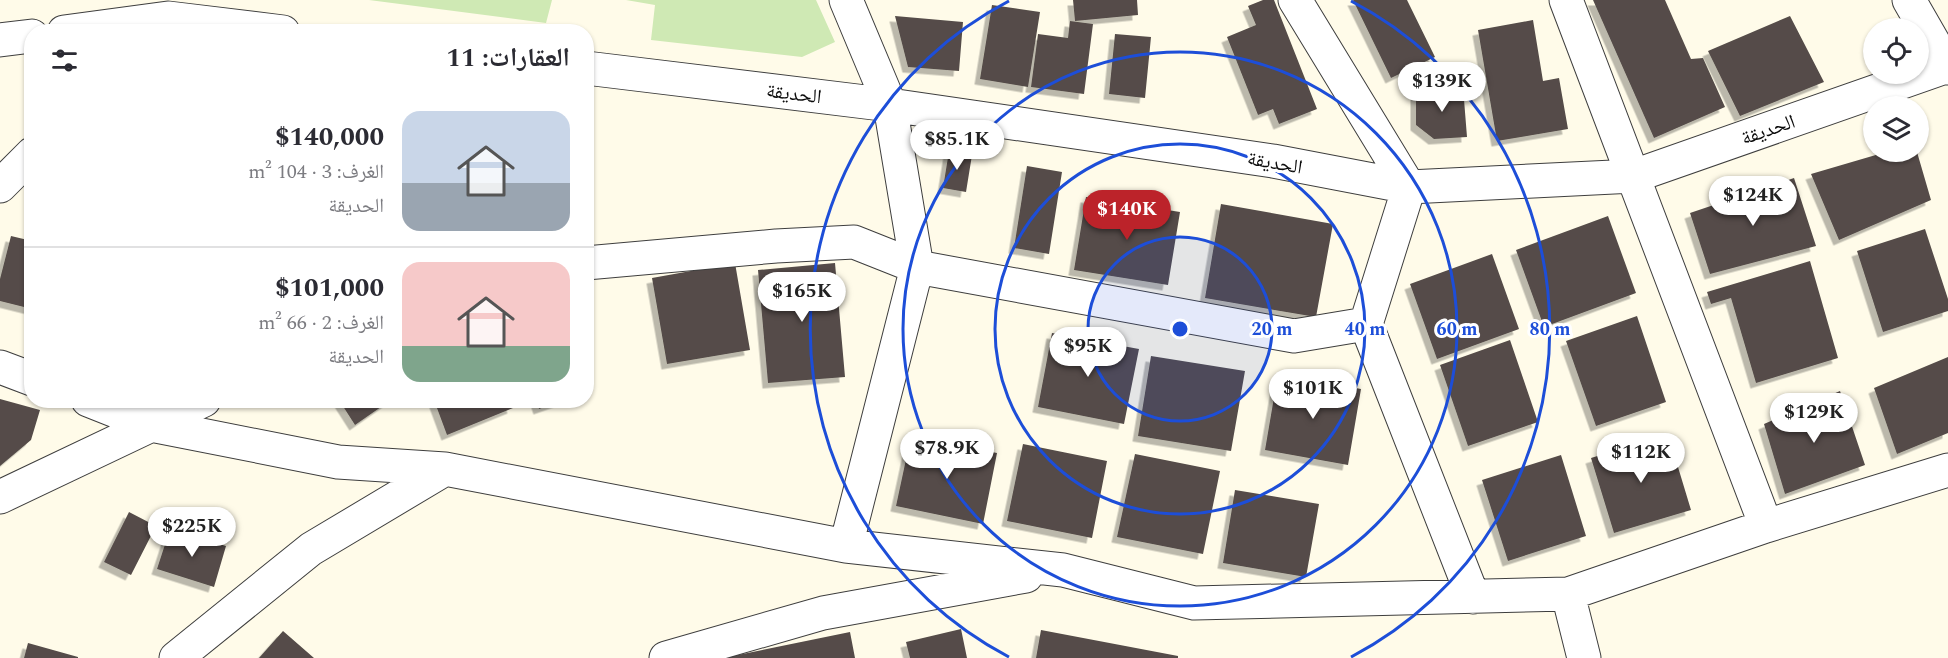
<!DOCTYPE html>
<html lang="ar">
<head>
<meta charset="utf-8">
<style>
  body { margin:0; font-family:Spectral,"Noto Naskh Arabic",serif; background:#f2f2f3; color:#2b2b33; direction:rtl; height:100vh; display:flex; flex-direction:column; font-size:22px; white-space:nowrap }
  * { box-sizing:border-box; margin:0 }
  p { font-size:20px; color:#7c7c81 }
  .icon { flex:none; width:33px; height:33px; fill:none; stroke:currentColor; stroke-width:2; stroke-linecap:round; stroke-linejoin:round }
  .map { position:relative; flex:1; overflow:hidden; direction:ltr }
  .sheet { position:absolute; left:24px; top:24px; width:570px; height:384px; display:flex; flex-direction:column; background:#fff; border-radius:24px; box-shadow:0 2px 4px #0004; direction:rtl }
  .sheet>* { flex:none }
  .buttons { position:absolute; left:1863px; top:18px; display:grid; gap:12px }
  .buttons a { display:grid; place-items:center; width:66px; height:66px; border-radius:50%; background:#fff; box-shadow:0 2px 4px #0004; font-size:30px }
  .price { position:absolute; translate:-50% -51px; padding:0 14px; border-radius:21px; background:#fff; color:#222; font-size:20px; line-height:39px; filter:drop-shadow(0 2px 3px #0008) }
  .price::after { content:''; position:absolute; left:50%; top:36px; width:18px; height:14px; margin-left:-9px; background:inherit; clip-path:polygon(0 0,100% 0,50% 100%) }
  .price.on { background:#bc232a; color:#fff }
  ul { padding:0; list-style:none }
  li { display:flex; align-items:center; gap:18px; height:150px; padding:0 24px }
  li+li { border-top:2px solid #e1e1e2 }
  li span { display:grid; place-items:center; flex:none; width:168px; height:120px; border-radius:18px; color:#555 }
  li>.icon { margin-inline-start:auto }
  span .icon { width:72px; height:72px; fill:#fffc; stroke-width:1 }
  li b { font-size:26px }
  h2 { display:flex; justify-content:space-between; align-items:center; height:72px; padding:0 24px; font-size:26px }
  .map>svg:first-child { display:block }
  .green { fill:#cfe9b4 }
  .building { fill:#544c48; filter:url(#shadow) }
  .lines { fill:none; stroke-linecap:round; stroke-linejoin:round }
  .minor-casing { stroke:#3e3e3e; stroke-width:35 }
  .minor { stroke:#fff; stroke-width:33 }
  .ring { fill:none; stroke:#1d4ed8; stroke-width:3 }
  .labels { text-anchor:middle; stroke-width:6; stroke-linejoin:round; paint-order:stroke }
  .street-label { font-size:20px; fill:#0b0b0b; stroke:#fff }
  .centre { fill:#1d4ed8; stroke:#fff; stroke-width:3 }
  .ring-label { font-size:18px; text-anchor:middle; font-weight:bold; fill:#1d4ed8; stroke:#fff; stroke-width:6; stroke-linejoin:round; paint-order:stroke }
</style>
</head>
<body>
<div class="map">
<svg width="1948" height="658" viewBox="0 0 1948 658">
  <defs>
    <filter id="shadow"><feDropShadow dx="-5.5" dy="5.5" stdDeviation="0" flood-color="#0004"/></filter>
  </defs>
  <rect width="100%" height="100%" fill="#fffbe9"/>
  <path class="green" d="M369 0H552L546 23Z
    M626 0H816L835 42 802 57 651 40 655 5Z"/>
  <path class="building" d="M1073 0H1137L1138 15 1075 21Z
    M1263 0H1274L1317 109 1279 124 1273 109 1258 115 1227 37 1256 25 1248 6Z
    M1353 0H1407L1435 57 1391 78Z
    M1593 0H1665L1691 59 1703 58 1725 107 1654 138Z
    M992 5 1040 12 1028 87 980 79Z
    M895 16 963 22 959 71 908 67Z
    M1790 16 1824 82 1740 116 1708 51Z
    M1533 20 1543 81 1559 78 1568 129 1497 141 1478 30Z
    M1070 21 1093 24 1084 94 1031 87 1038 34 1068 38Z
    M1115 34 1151 37 1145 98 1109 94Z
    M1463 87 1467 137 1434 139 1416 125V90Z
    M949 151 972 155 966 192 943 188Z
    M1886 152H1917L1931 200 1839 240 1811 174Z
    M1027 166 1062 172 1049 254 1014 248Z
    M1794 178 1816 246 1710 274 1690 213Z
    M1086 197 1180 212 1168 285 1074 270Z
    M1221 204 1333 224 1316 317 1205 298Z
    M1608 216 1636 293 1544 327 1516 250Z
    M1925 229 1948 299V311L1883 332 1857 251Z
    M11 236 32 241V309L0 301V279Z
    M1492 254 1519 329 1437 359 1410 284Z
    M1810 261 1838 358 1756 383 1731 298 1711 304 1707 292Z
    M735 263 750 350 667 364 652 278Z
    M835 263 845 377 768 383 758 270Z
    M1637 316 1666 402 1596 426 1566 341Z
    M1052 333 1139 349 1124 424 1038 407Z
    M1510 340 1538 422 1468 446 1440 365Z
    M1151 356 1245 371 1231 451 1138 436Z
    M1948 357V433L1897 454 1874 388Z
    M586 372 593 389 586 392Z
    M1278 374 1361 389 1348 465 1265 450Z
    M1840 391 1865 465 1785 494 1764 424Z
    M0 399 40 410 31 440 0 466Z
    M339 400H391L355 425Z
    M434 400H510L513 408 447 435Z
    M536 400H562V401L539 409Z
    M1668 434 1691 510 1614 533 1591 458Z
    M911 436 997 453 983 524 896 506Z
    M1023 444 1107 461 1092 538 1007 521Z
    M1135 454 1220 471 1203 554 1117 537Z
    M1561 455 1586 536 1508 561 1482 480Z
    M1235 490 1319 504 1306 577 1223 563Z
    M129 512 156 526 131 575 104 562Z
    M170 529 226 546 214 587 157 569Z
    M961 629 967 658H910L906 642Z
    M1041 630 1178 656V658H1036Z
    M283 631 314 658H259Z
    M850 632 855 658H728V657Z
    M28 643 78 657V658H24Z"/>
  <g class="lines">
    <g class="minor-casing">
      <path id="minor" d="M846 0 890 105 917 267 846 546
        M1295 0 1409 187 1366 324 1473 597
        M1566 0 1766 526
        M1909 0 1948 68
        M64 32 168 18 283 32
        M0 40 32 36
        M586 68 890 105 1273 161 1409 187 1634 176 1948 66
        M0 186 32 154
        M586 263 776 246 854 242 917 267 1294 336 1366 324
        M0 367 32 379
        M88 400 151 425 338 462 445 469 846 546 1063 570 1194 603 1568 594 1766 526 1948 470
        M0 497 204 400
        M1568 594 1584 658
        M176 658 311 549 445 469
        M666 658 823 613 1026 576"/>
    </g>
    <use href="#minor" class="minor"/>
  </g>
  <circle cx="1180" cy="329" r="92" fill="#1d4ed8" fill-opacity=".12"/>
  <g class="ring">
    <circle cx="1180" cy="329" r="92"/>
    <circle cx="1180" cy="329" r="185"/>
    <circle cx="1180" cy="329" r="277"/>
    <path d="M1009 657A370 370 0 0 1 1009 1M1351 1A370 370 0 0 1 1351 657"/>
  </g>
  <g class="labels">
    <g class="street-label">
      <text transform="translate(794 93) rotate(7)" y="7">الحديقة</text>
      <text transform="translate(1768 129) rotate(-19)" y="7">الحديقة</text>
      <text transform="translate(1275 162) rotate(10)" y="7">الحديقة</text>
    </g>
  </g>
  <circle cx="1180" cy="329" r="9" class="centre"/>
  <g class="ring-label">
    <text x="1272" y="335">20 m</text>
    <text x="1365" y="335">40 m</text>
    <text x="1457" y="335">60 m</text>
    <text x="1550" y="335">80 m</text>
  </g>
</svg>
<div class="buttons">
<a><svg class="icon" aria-label="locate" viewBox="0 0 24 24"><circle cx="12" cy="12" r="6"/><path d="M12 2v4M12 18v4M2 12h4M18 12h4"/></svg></a>
<a><svg class="icon" aria-label="layers" viewBox="0 0 24 24"><path d="M12 4l9 5-9 5-9-5zM3 14l9 5 9-5"/></svg></a>
</div>
<b class="price" style="left:1442px;top:113px">$139K</b>
<b class="price" style="left:957px;top:171px">$85.1K</b>
<b class="price" style="left:1753px;top:227px">$124K</b>
<b class="price on" style="left:1127px;top:241px">$140K</b>
<b class="price" style="left:802px;top:323px">$165K</b>
<b class="price" style="left:1088px;top:378px">$95K</b>
<b class="price" style="left:1313px;top:420px">$101K</b>
<b class="price" style="left:1814px;top:444px">$129K</b>
<b class="price" style="left:947px;top:480px">$78.9K</b>
<b class="price" style="left:1641px;top:484px">$112K</b>
<b class="price" style="left:192px;top:558px">$225K</b>
<section class="sheet">
<h2>العقارات: 11<svg class="icon" aria-label="filters" viewBox="0 0 24 24"><path d="M4 7h16M4 17h16"/><circle cx="9" cy="7" r="2"/><circle cx="15" cy="17" r="2"/></svg></h2>
<ul>
<li><span style="background:linear-gradient(#c9d6e8 60%,#9aa5b1 0)"><svg class="icon" aria-label="home" viewBox="0 0 24 24"><path d="M3 11l9-7 9 7M6 9v11h12V9"/></svg></span><div><b>$140,000</b><p>الغرف: 3 · 104 m²</p><p>الحديقة</p></div></li>
<li><span style="background:linear-gradient(#f6c9c9 70%,#7fa58c 0)"><svg class="icon" aria-label="home" viewBox="0 0 24 24"><path d="M3 11l9-7 9 7M6 9v11h12V9"/></svg></span><div><b>$101,000</b><p>الغرف: 2 · 66 m²</p><p>الحديقة</p></div></li>
</ul>
</section>
</div>
</body>
</html>
